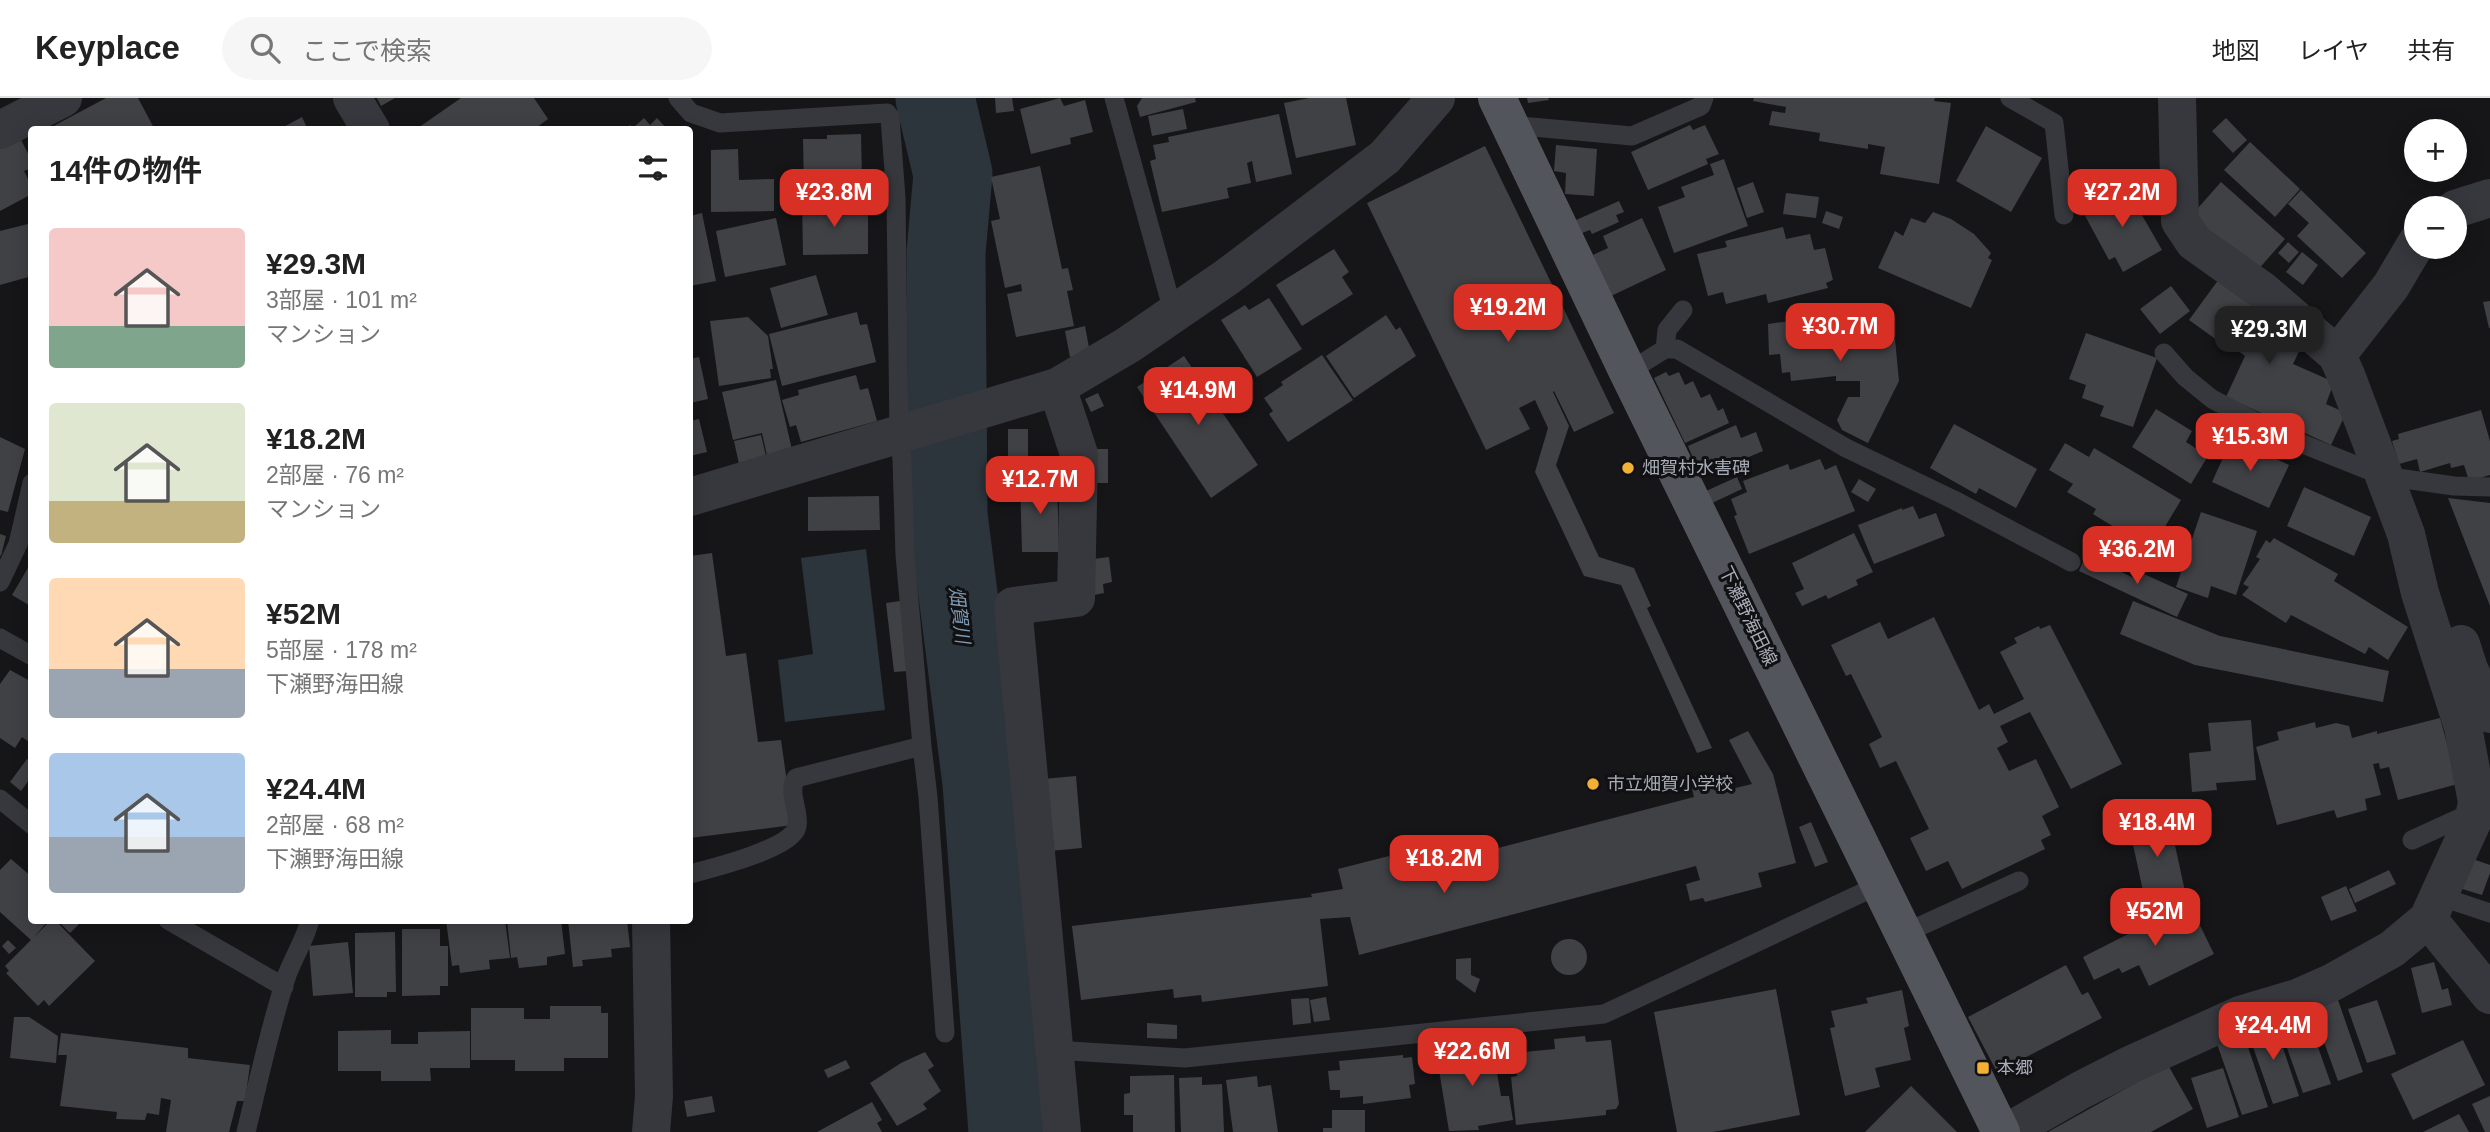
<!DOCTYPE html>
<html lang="ja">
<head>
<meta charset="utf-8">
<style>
  body { margin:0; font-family:Arial,"Noto Sans JP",sans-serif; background:#f6f6f6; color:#222; height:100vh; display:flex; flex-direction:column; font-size:26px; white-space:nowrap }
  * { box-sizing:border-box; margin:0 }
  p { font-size:23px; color:#767676 }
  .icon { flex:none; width:38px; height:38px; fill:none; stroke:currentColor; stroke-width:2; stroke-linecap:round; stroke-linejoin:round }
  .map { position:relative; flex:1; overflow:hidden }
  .sheet { position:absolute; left:28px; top:28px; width:665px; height:798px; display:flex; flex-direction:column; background:#fff; border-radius:7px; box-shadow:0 4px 18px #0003 }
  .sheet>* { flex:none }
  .tools { position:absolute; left:2404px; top:21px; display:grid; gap:14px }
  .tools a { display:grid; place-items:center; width:63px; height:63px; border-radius:50%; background:#fff; box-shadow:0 4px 18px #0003; font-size:35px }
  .price { position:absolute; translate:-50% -60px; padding:0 16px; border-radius:14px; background:#d93025; color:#fff; font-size:23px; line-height:46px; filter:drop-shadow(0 2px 4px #0008) }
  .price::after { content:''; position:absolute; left:50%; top:42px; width:21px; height:16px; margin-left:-10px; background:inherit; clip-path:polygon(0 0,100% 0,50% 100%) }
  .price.on { background:#222; color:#fff }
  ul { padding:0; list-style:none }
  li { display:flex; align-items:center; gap:21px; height:175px; padding:0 21px }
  li span { display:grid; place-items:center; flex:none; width:196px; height:140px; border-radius:7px; color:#555 }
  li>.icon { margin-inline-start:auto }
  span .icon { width:84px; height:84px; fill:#fffc; stroke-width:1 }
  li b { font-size:30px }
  h2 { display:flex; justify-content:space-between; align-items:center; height:84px; padding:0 21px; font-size:30px }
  header { display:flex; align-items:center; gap:42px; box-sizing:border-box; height:98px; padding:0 35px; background:#fff; border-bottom:2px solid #e0e0e0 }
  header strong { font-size:33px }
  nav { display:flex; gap:38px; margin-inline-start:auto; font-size:24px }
  .search { width:490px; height:63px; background:#f6f6f6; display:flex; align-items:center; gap:18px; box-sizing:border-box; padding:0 24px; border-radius:38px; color:#767676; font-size:26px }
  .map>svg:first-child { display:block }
  .water { fill:#2c353c }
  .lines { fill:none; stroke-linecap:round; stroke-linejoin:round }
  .river { stroke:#2c353c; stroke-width:79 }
  .building { fill:#404145 }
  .lane { stroke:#37383d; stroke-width:19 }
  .street { stroke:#37383d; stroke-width:38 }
  .primary { stroke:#53555c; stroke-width:38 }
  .poi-dot { fill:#f2b134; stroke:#111113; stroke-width:2.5 }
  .labels { text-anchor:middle; stroke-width:6; stroke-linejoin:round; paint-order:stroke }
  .poi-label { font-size:18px; fill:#a8adb8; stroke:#111113; text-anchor:start }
  .street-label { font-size:18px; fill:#a8adb8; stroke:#111113 }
  .water-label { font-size:19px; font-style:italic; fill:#7f9bb3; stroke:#111113 }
</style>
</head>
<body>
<header>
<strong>Keyplace</strong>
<div class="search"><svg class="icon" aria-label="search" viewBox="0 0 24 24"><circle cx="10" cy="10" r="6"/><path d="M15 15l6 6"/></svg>ここで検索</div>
<nav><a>地図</a><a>レイヤ</a><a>共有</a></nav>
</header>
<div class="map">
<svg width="2490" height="1034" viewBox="0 0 2490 1034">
  <rect width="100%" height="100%" fill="#161618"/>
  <path class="water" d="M866 451 885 612 785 624 778 562 813 556 801 460Z"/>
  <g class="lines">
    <path class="river" d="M935 0 953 76 946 155 948 417 982 685 1008 1034"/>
  </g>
  <path class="building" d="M106 0H138L155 32H46Z
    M377 0H395L381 8Z
    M461 0H534L548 21 533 32H415Z
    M995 0H1012L1014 13 996 15Z
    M1060 0 1064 8 1085 2 1093 34 1070 40 1071 46 1031 56 1020 11Z
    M1142 0H1195L1196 4 1140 19 1137 8Z
    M1309 0H1346L1356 47 1296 60 1284 5Z
    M1527 0H1548L1549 2 1528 5Z
    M1754 0H1935L1934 3 1951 5 1939 86 1880 76 1885 49 1868 46V51L1819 43 1820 35 1769 27 1772 13 1785 15 1786 9 1753 3Z
    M1183 11 1187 31 1152 38 1148 18Z
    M1279 16 1292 76 1256 84 1252 63 1247 65 1251 85 1227 90 1229 100 1162 114 1150 63 1156 61 1153 47 1169 44 1168 39Z
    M302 19 308 32H278Z
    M644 20 650 27 657 20 668 32H624L630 27 633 30Z
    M2226 20 2247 42 2233 55 2212 33Z
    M1690 27 1693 32 1705 27 1719 56 1706 61 1708 66 1648 92 1631 54Z
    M1986 28 2042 60 2011 114 1956 83Z
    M861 36 862 82H842V91L804 92 803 41H827V37Z
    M19 38 32 63V70L24 73 32 89V96L0 113V48Z
    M2250 44 2300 91 2275 119 2224 72Z
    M1556 47 1597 51 1594 98 1565 96 1566 75 1554 73Z
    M1485 48 1614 315 1574 334 1554 293 1553 294 1569 328 1556 367 1599 459 1634 470 1651 508 1647 510 1712 650 1697 655 1621 487 1584 478 1535 374 1548 330 1535 302 1519 310 1530 331 1486 352 1367 105Z
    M738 51 739 82 774 81V113L711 114V52Z
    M1724 61 1748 128 1674 155 1658 109 1685 99 1681 89 1714 77 1710 66Z
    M1040 68 1062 171 1068 170 1073 192 1067 193 1074 228 1016 239 1007 196 1022 193 1021 186 1005 190 991 123 1000 121 991 79Z
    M1753 84 1764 114 1747 120 1737 90Z
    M2123 84 2162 152 2123 174 2115 159 2109 162 2083 114 2113 98 2109 91Z
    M2221 84 2285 141 2256 174 2191 118Z
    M2301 92 2366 155 2342 180 2297 138 2309 125 2288 106Z
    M1786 95 1819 99 1816 120 1783 116Z
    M845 102V113H868V156L803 157 802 103Z
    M1619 103 1624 114 1616 117 1619 124 1592 136 1590 132 1582 135 1576 122Z
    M1826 113 1843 119 1839 131 1822 125Z
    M1933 114 1951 121 1974 136 1991 155 1988 160 1992 162 1971 210 1878 170 1895 133 1903 138 1911 120 1925 125Z
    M702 115 716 183 690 188V118Z
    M776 120 786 167 725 179 716 133Z
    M1642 120 1666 172 1611 198 1593 157 1608 150 1603 138Z
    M32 125V178L0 187V133Z
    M1783 129 1786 141 1810 136 1814 152 1825 150 1833 182 1826 185 1828 190 1768 205 1766 196 1726 206 1723 194 1708 198 1697 156 1727 149 1725 143Z
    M2288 144 2299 154 2289 165 2278 155Z
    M1334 151 1349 174 1342 179 1353 196 1302 228 1276 187Z
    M2302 154 2318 167 2303 187 2286 174Z
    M816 177 828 217 781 230 770 190Z
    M2219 181 2303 245 2293 266 2334 284 2326 306 2346 315 2331 347 2226 299 2245 258 2231 247 2228 250 2189 222Z
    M2171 188 2190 213 2160 236 2140 211Z
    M1269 200 1302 251 1257 279 1221 222 1245 207 1249 212Z
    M2490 203V230H2489L2483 204Z
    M857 214 860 227 867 226 876 264 782 288 769 236Z
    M1848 214 1851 215 1852 229 1874 228 1875 242 1895 241 1899 283 1868 345 1842 332 1837 322 1848 299H1860V283H1836V278L1791 283 1790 274 1782 275 1780 256 1769 257 1768 226 1790 223 1789 219Z
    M1386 217 1396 232 1400 229 1416 258 1354 300 1326 258Z
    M748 219 768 238 773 271H770L771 280 719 288 710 223Z
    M1085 228 1090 255 1070 259 1065 233Z
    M2086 235 2157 260 2133 329 2100 318 2104 308 2082 300 2086 287 2069 281Z
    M1322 257 1353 302 1288 344 1269 316 1273 313 1264 300 1283 287 1281 284Z
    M1184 258 1258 367 1211 400 1137 289Z
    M699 259 708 301 690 305V261Z
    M1666 274 1669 278 1679 274 1685 287 1693 283 1701 300 1710 296 1718 313 1723 310 1729 325 1685 345 1654 280Z
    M856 277 860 292 868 290 877 323 801 344 796 327 790 329 782 302 799 297 798 292Z
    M776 282 793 356 768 362 762 335 733 342 722 294Z
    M1098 295 1104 308 1091 314 1085 301Z
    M2156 311 2192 333 2186 344 2208 358 2191 386 2132 349Z
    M2481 312 2490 343V377L2469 383 2464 367 2451 370 2450 365 2420 374 2417 361 2399 366 2392 343 2399 341 2398 336Z
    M699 321 707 354 690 358V323Z
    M1954 326 2037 371 2016 410 1979 390 1976 396 1930 370Z
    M1736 327 1741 340 1756 334 1763 353 1701 379 1688 348Z
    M1008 331H1028V370H1008Z
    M761 337 767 362 739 366 734 343Z
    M0 339 25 351 8 414 0 412Z
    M2232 340 2289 367 2269 410 2212 384Z
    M2065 345 2089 359 2094 350 2181 402 2151 452 2093 416 2096 411 2067 394 2073 386 2049 372Z
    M1095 351H1108V385H1095Z
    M1820 361 1825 372 1836 367 1855 413 1749 456 1734 418 1737 417 1731 401 1747 394 1743 383 1788 366 1790 372Z
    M1737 379 1742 391 1712 405 1706 393Z
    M1057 381 1059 454H1022L1020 382Z
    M1859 381 1876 391 1868 404 1851 394Z
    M2304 389 2371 419 2354 458 2287 428Z
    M879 398 880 432 808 433V399Z
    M2448 400 2490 405V508Z
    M1913 408 1919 421 1936 415 1945 438 1874 466 1858 427 1902 410V412Z
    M2201 414 2257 433 2236 497 2211 488 2208 500 2176 489Z
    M1854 435 1873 474 1856 482 1858 487 1828 501 1826 497 1802 508 1795 495 1804 491 1792 465Z
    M0 436 6 438 1 458 0 457Z
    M2274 440 2338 476 2334 483 2408 529 2388 562 2369 549 2365 556 2291 517 2286 525 2242 497 2249 489 2243 486 2260 461 2256 459 2266 442 2270 445Z
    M712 455 726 558 746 555 758 644 781 642 793 727 690 740V458Z
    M2086 457 2140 483 2144 476 2188 496 2177 519 2079 473Z
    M1109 459 1112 484 1103 486 1104 495 1094 497 1085 462Z
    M32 463V509L12 497Z
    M900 503 908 573 894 574 886 505Z
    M2133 503 2220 538 2389 573 2383 604 2195 567 2120 536Z
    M1934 519 1979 612 1989 606 1994 616 2024 601 2000 554 2017 545 2014 540 2039 528 2040 531 2050 527 2122 666 2071 691 2030 614 2000 628 2008 644 1997 650 2009 673 2036 661 2059 709 2042 718 2051 737 2041 742 2045 751 1962 791 1948 763 1926 773 1910 740 1929 731 1896 663 1880 670 1869 646 1882 639 1851 576 1846 578 1831 547 1880 524 1888 541Z
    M10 572 32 584V641L29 644 22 639 15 650 0 640V586Z
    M2440 620 2458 686 2398 702 2389 669 2380 671 2379 665 2373 666 2381 697 2365 701 2367 712 2337 720 2334 712 2277 727 2256 649 2279 642 2277 634 2315 624 2316 630 2336 625 2349 628 2352 640 2377 633V636Z
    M2251 622 2256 682 2216 685 2217 692 2192 694 2189 655 2211 653 2208 625Z
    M1748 633 1773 676 1796 765 1758 775 1762 789 1705 804 1703 800 1690 803 1686 786 1700 782 1696 768 1359 857 1350 819 1320 821 1328 888 1202 904 1201 897 1174 900 1173 891 1081 902 1072 828 1312 799 1311 796 1343 791 1338 771 1389 758 1394 777 1694 699 1690 682 1718 675 1723 693 1752 686 1729 642Z
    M27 661 32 664V678L21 693 10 684Z
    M1076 678 1082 750 1050 753 1043 681Z
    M2168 715 2186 798 2146 807 2128 723Z
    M1811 724 1828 764 1815 769 1799 729Z
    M2470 760 2490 767V775L2482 797 2459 790Z
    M11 761 32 779V822H49L33 840 51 822H55L95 863 49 908 44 902 38 908 6 875 9 873 5 868 31 842 0 814V772Z
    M2389 772 2396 786 2355 805 2349 791Z
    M2346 788 2357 813 2331 823 2321 799Z
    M2189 805 2214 856 2149 888 2139 867 2122 875 2119 870 2094 882 2083 859Z
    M57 822H83L70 835Z
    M446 822H505L510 860 489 862 490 871 460 875 459 867 452 868Z
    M507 822H561L565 856 547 859V867L519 870 517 859 511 860Z
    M568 822H627L630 849 611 851 612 859 582 862 583 868 573 869Z
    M402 831H440V848H448V888H440V897L402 898Z
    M395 834 396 894H387V899H355V835Z
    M1551 859a18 18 0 1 1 36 0a18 18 0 1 1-36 0Z
    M8 842 16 850 9 856 2 848Z
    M348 844 353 895 313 898 309 848Z
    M1471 860V877L1480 881 1475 895 1456 881V861Z
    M2434 864 2442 892 2448 890 2452 907 2422 915 2411 870Z
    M2066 867 2082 897 2088 894 2102 920 1997 974 1968 919Z
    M1776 891 1800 1017 1713 1034H1677L1654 914Z
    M1902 892 1909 928 1904 930 1911 962 1875 970 1880 989 1845 998 1830 930 1835 929 1831 913 1868 905 1866 900Z
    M1326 899 1330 922 1314 924 1310 902Z
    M1309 900 1311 925 1293 927 1291 901Z
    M2338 902 2363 974 2338 983 2316 922 2326 919 2322 908Z
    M2377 902 2396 956 2367 965 2348 911Z
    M550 908H601V915H608V960H564V973H515V962H471V910H524V921H550Z
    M2305 912 2331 986 2303 995 2277 922Z
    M14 919H29L58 938 56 965 10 960Z
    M2274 923 2299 998 2273 1006 2247 932Z
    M1147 925 1177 927V941L1147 940Z
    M391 932V946H418V934L470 933V970H430L431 983H381V973H338V933Z
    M2243 934 2268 1009 2242 1017 2216 943Z
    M61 935 188 950V960L250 967 245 1003H237L229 1034H166L171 1002 161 1000 159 1017 147 1015 145 1022 116 1021 117 1014 60 1008 67 957H58Z
    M1585 938 1586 944 1611 942 1619 1006 1616 1011 1606 1012V1017L1516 1027 1511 979 1517 978 1514 955 1555 951 1554 941Z
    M2463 942 2485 987 2413 1022 2391 976Z
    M1492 945 1501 998H1509L1513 1022 1478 1028 1479 1032 1449 1033 1436 954Z
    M925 954 934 968 928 972 941 993 923 1006 927 1011 897 1028 870 985 901 965Z
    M1403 957V960L1412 959 1415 986 1409 987 1411 1000 1363 1006V998L1340 1000V992H1330L1328 973 1340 972 1339 963Z
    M846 962 850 970 828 980 824 972Z
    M2168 967 2193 1011 2151 1034H2048Z
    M2223 970 2239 1019 2207 1030 2191 980Z
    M1174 977 1175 1034H1133V1017H1124V996L1130 995V978Z
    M1257 978 1258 989 1271 987 1278 1034H1233L1226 982Z
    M1202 979V987L1222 986 1224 1034H1181L1179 980Z
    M1911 988 1957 1034H1865Z
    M712 998 715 1014 687 1019 684 1003Z
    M2490 998V1034H2485L2472 1006Z
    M872 1004 882 1022 877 1025 882 1034H817Z
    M1332 1012H1365V1034H1323V1030H1332Z
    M2459 1016 2469 1034H2423Z"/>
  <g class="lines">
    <path class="lane" d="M678 0 691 15 720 25 887 15 890 19 896 100 899 336 902 362 905 457 922 648 796 680C787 696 800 712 797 728 795 750 709 771 690 776
      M1114 0 1174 217
      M2010 0 2054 25 2064 117
      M1510 27 1632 38 1701 8 1704 0
      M1665 251 1667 232 1683 212
      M2164 255 2185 279 2212 301 2283 338 2383 378 2454 388 2490 389
      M1628 274 1665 251H1677L1846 350 1954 402 2071 464
      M0 484 18 446 32 385
      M0 540 32 558
      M922 648 928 699 945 935
      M0 701 32 727
      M2412 742 2460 720H2474
      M2439 798 2490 815
      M168 822 284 889
      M1905 835 2019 783
      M1053 952 1185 960 1604 916 1881 786
      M246 1034C259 981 270 928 287 877 294 858 305 842 310 822"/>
    <path class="street" d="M352 0 371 32
      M0 32 63 0
      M2455 111 2490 100
      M2337 257 2391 188 2417 144
      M1057 289 1079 356 1076 500 1013 508 1062 1034
      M690 399 1057 289 1128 247 1227 179 1385 59 1436 0
      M2461 546 2469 571 2490 616
      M2428 821 2490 897
      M651 822 654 998 651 1034
      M2008 1034 2081 992 2132 966 2240 917 2297 900 2333 884 2392 851 2428 821 2474 720 2477 704 2463 629 2420 495 2406 436 2346 277 2337 257 2263 193 2194 144 2180 123 2177 0"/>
    <path class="primary" d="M1497 0 1628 274 2001 1034"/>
  </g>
  <g class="poi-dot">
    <circle cx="1628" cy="370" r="7"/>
    <circle cx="1593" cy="686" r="7"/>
    <rect x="1976" y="963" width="14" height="14" rx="3.5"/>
  </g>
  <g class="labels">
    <g class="poi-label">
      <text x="1642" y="376">畑賀村水害碑</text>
      <text x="1607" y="692">市立畑賀小学校</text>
      <text x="1997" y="976">本郷</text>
    </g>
    <g class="street-label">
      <text transform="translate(1748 518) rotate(64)" y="6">下瀬野海田線</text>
    </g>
    <g class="water-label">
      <text transform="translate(960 517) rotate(83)" y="7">畑賀川</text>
    </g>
  </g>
</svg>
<div class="tools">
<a>+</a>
<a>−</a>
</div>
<b class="price" style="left:834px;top:131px">¥23.8M</b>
<b class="price" style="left:2122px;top:131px">¥27.2M</b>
<b class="price" style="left:1508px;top:246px">¥19.2M</b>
<b class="price" style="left:1840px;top:265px">¥30.7M</b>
<b class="price on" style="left:2269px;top:268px">¥29.3M</b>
<b class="price" style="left:1198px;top:329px">¥14.9M</b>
<b class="price" style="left:2250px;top:375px">¥15.3M</b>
<b class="price" style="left:1040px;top:418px">¥12.7M</b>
<b class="price" style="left:2137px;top:488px">¥36.2M</b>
<b class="price" style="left:2157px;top:761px">¥18.4M</b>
<b class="price" style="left:1444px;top:797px">¥18.2M</b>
<b class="price" style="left:2155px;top:850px">¥52M</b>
<b class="price" style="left:2273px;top:964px">¥24.4M</b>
<b class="price" style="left:1472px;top:990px">¥22.6M</b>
<section class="sheet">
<h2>14件の物件<svg class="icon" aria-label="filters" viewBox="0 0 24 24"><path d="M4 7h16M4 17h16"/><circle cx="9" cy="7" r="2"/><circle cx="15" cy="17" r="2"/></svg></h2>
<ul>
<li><span style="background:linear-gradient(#f6c9c9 70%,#7fa58c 0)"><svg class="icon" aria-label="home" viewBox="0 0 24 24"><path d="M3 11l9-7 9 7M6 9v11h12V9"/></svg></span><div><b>¥29.3M</b><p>3部屋 · 101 m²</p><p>マンション</p></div></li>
<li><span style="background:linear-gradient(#dfe7d0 70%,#c2b280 0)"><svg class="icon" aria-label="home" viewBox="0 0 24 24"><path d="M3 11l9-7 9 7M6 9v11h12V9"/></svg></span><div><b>¥18.2M</b><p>2部屋 · 76 m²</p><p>マンション</p></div></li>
<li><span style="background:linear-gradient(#ffd9b3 65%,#9aa5b1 0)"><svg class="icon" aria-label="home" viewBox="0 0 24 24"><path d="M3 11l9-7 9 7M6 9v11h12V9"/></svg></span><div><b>¥52M</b><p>5部屋 · 178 m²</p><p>下瀬野海田線</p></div></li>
<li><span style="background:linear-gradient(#a9c7e8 60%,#9aa5b1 0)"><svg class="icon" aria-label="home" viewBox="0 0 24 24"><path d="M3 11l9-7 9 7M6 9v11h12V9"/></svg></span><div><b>¥24.4M</b><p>2部屋 · 68 m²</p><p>下瀬野海田線</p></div></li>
</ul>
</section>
</div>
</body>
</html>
